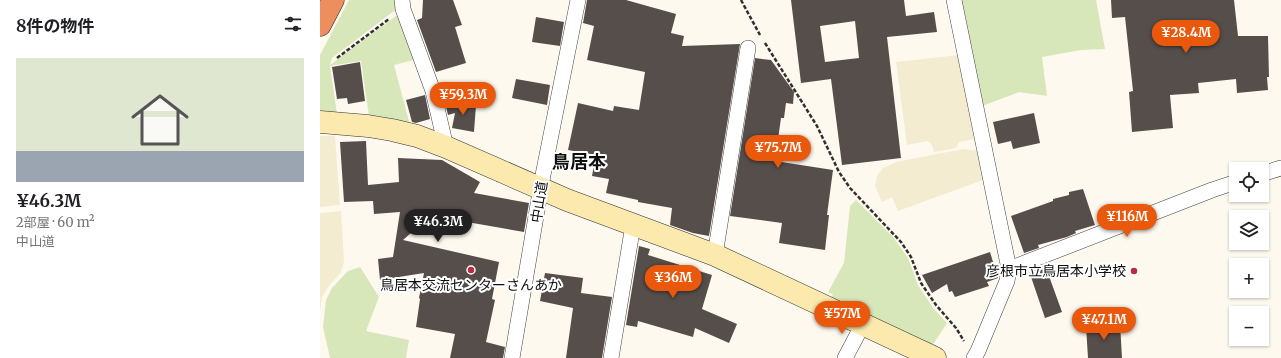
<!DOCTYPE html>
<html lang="ja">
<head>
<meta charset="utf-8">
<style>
  body { margin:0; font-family:Merriweather,"Noto Sans JP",serif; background:#f6f6f6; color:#202124; height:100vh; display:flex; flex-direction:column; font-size:15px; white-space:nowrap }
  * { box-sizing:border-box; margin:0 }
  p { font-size:13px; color:#757577 }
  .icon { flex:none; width:22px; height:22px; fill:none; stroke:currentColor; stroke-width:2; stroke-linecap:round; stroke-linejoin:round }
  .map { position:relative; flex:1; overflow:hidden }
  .side { display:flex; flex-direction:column; background:#fff; width:320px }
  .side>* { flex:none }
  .controls { position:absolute; left:909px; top:162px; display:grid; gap:8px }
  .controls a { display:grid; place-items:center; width:40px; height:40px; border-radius:0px; background:#fff; box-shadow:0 1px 3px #0004; font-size:20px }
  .price { position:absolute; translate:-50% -34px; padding:0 9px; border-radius:14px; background:#ea580c; color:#fff; font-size:13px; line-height:26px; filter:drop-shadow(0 1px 2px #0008) }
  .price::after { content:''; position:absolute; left:50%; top:24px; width:12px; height:9px; margin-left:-6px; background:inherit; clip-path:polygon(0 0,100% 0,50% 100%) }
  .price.active { background:#222; color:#fff }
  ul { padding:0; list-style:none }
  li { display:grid; align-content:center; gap:8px; height:212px; padding:0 16px }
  li span { display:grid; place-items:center; height:124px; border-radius:0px; color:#555 }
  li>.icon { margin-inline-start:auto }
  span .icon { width:72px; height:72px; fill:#fffc; stroke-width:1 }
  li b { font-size:17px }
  h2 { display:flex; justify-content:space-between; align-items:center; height:48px; padding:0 16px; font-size:17px }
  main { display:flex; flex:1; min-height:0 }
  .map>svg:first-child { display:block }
  .farmland { fill:#f3ecd0 }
  .green { fill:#d7e7ba }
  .building { fill:#564e4b; fill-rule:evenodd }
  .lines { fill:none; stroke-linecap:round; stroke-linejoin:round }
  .street-casing { stroke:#414141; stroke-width:16 }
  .secondary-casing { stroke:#303030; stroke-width:23 }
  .highway-casing { stroke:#1f1f1f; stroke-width:23 }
  .path { stroke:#303030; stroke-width:2.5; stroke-dasharray:4 2; stroke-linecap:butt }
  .street { stroke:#fff; stroke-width:15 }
  .secondary { stroke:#fbe9ad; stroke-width:22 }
  .highway { stroke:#ed8e5e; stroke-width:22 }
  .poi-dot { fill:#b72c44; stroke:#fff; stroke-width:1.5 }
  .labels { text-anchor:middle; stroke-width:4; stroke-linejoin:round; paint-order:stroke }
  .street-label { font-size:14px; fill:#0e0e0e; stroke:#fff }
  .poi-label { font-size:14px; fill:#0e0e0e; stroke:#fff; text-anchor:end }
  .district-label { font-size:18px; font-weight:bold; fill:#0e0e0e; stroke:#fff }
</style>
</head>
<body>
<main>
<section class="side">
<h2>8件の物件<svg class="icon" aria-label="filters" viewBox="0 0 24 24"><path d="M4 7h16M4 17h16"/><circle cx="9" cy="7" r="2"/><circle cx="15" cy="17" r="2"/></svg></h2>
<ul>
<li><span style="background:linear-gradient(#dfe7d0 75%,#9aa5b1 0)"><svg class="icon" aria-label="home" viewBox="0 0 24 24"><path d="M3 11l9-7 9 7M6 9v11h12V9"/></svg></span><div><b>¥46.3M</b><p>2部屋 · 60 m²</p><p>中山道</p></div></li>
</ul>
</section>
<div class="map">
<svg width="961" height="358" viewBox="0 0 961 358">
  <rect width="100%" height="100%" fill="#fef9ef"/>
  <path class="farmland" d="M639 55 654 139 639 142 636 148 614 152 612 145 608 141 587 145 576 62Z
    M0 136H15L20 205 0 207Z
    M643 149 657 151 663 180 578 211 572 197 562 202 555 186 557 176 563 168 576 162Z
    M21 211 24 262 21 272 8 287 2 297 0 311V213Z"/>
  <path class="green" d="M29 0H78V8L12 58 10 65 80 13 98 59 74 65 90 125 49 116 41 61 10 66 17 114 0 112V55Z
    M640 0H776L785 49 761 50 722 57 727 96 699 92 662 106Z
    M536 200 573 237 588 258 598 285 613 308 627 323 612 346 511 298 513 294 508 292 524 263 530 206Z
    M40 267 59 297 46 331 89 340 86 358H10L3 327 6 300 12 288 28 271Z"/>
  <path class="building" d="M103 0H133L142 25 135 27 146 63 116 72 97 20 102 18Z
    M267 0H306L356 14 351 33 364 36 362 46 420 44 389 236 373 233 350 225 352 208 318 202V200L286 193 289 179 272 176 276 155 248 150 258 103 293 111 294 106 319 110 325 72 267 60 274 26 263 23Z
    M471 0H584L586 16 614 12 617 32 567 37 581 158 522 165 511 79 481 83ZM535 21 539 58 505 62 500 26Z
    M791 0H914L918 36H948L949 77H947L948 90 917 93 916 79 878 83 879 93 850 95 853 128 812 132 809 92 813 91 805 17 792 18Z
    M216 17 244 22 240 46 212 42Z
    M435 58 451 60 474 92 473 104 466 103 464 118H461L455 161 513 170 507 215H509L505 250 459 243 462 223 410 216Z
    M40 62 45 101 28 104 27 98 17 99 12 67Z
    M196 79 230 85 227 105 192 98Z
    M105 95 110 119 96 123 92 122 86 100Z
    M125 102 156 105 154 132 132 128 135 113 128 115Z
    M714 113 720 143 693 149 691 141 678 144 673 122Z
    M46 141 48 185 79 182 78 158 122 160 160 182 154 193 209 203 204 232 147 222 148 214 118 209 83 240 179 262 172 299 175 300 166 342 185 347 183 358H130L135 334 96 327 100 299 99 298 104 273 60 280 58 259 73 257 80 212 54 214 53 201 24 202 20 142Z
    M763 189 775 225 755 231 756 233 747 237 718 245 719 248 704 253 691 216 733 201V199L749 195V192Z
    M319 246 330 249 328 255 392 275 382 309 417 324 409 343 375 328 373 337 318 321 317 327 306 325Z
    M670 252 678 278 667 282 669 286 635 297 632 291 629 292 627 284 612 293 602 275Z
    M725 265 742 312 725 318 710 274 711 273 710 270Z
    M225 273 263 278 261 293 292 297 282 358H246L253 308 220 301Z
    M800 323 802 358H768L766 326Z"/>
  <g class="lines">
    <g class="street-casing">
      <path id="street" d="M82 0 83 9 113 91 126 147
        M634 0 689 269 687 281 658 351 654 358
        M942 174 961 168
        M395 255 428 48
        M689 269 892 190 916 182
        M192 358 223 175 258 0
        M291 358 313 225
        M525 358 543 324"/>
    </g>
    <g class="secondary-casing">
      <path id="secondary" d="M0 122 48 126 72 130 97 136 126 147 247 200 395 255 615 358"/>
    </g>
    <g class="highway-casing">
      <path id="highway" d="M0 25 13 0"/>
    </g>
    <path class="path" d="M421 0 440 35
      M445 43 497 126 519 172 530 188 581 242 591 257 601 283 616 305 636 328 644 341
      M17 58 69 19"/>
    <use href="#street" class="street"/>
    <use href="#secondary" class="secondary"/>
    <use href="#highway" class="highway"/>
  </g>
  <g class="poi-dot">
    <circle cx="151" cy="270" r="4"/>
    <circle cx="814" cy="271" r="4"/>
  </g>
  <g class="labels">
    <g class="street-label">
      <text transform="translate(219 202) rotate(-81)" y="5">中山道</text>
    </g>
    <g class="poi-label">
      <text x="806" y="276">彦根市立鳥居本小学校</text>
      <text x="151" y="290" text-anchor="middle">鳥居本交流センターさんあか</text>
    </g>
    <g class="district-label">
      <text x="259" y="168">鳥居本</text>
    </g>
  </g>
</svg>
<div class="controls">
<a><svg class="icon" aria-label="locate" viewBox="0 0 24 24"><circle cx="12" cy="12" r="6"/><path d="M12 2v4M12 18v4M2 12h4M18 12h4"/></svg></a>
<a><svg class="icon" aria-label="layers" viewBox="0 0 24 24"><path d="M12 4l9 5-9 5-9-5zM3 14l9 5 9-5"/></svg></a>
<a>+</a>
<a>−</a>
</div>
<b class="price" style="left:866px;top:54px">¥28.4M</b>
<b class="price" style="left:143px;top:116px">¥59.3M</b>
<b class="price" style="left:458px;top:169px">¥75.7M</b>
<b class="price" style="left:807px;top:238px">¥116M</b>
<b class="price active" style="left:118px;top:243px">¥46.3M</b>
<b class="price" style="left:353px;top:299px">¥36M</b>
<b class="price" style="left:522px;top:335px">¥57M</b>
<b class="price" style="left:784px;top:341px">¥47.1M</b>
</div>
</main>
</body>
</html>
